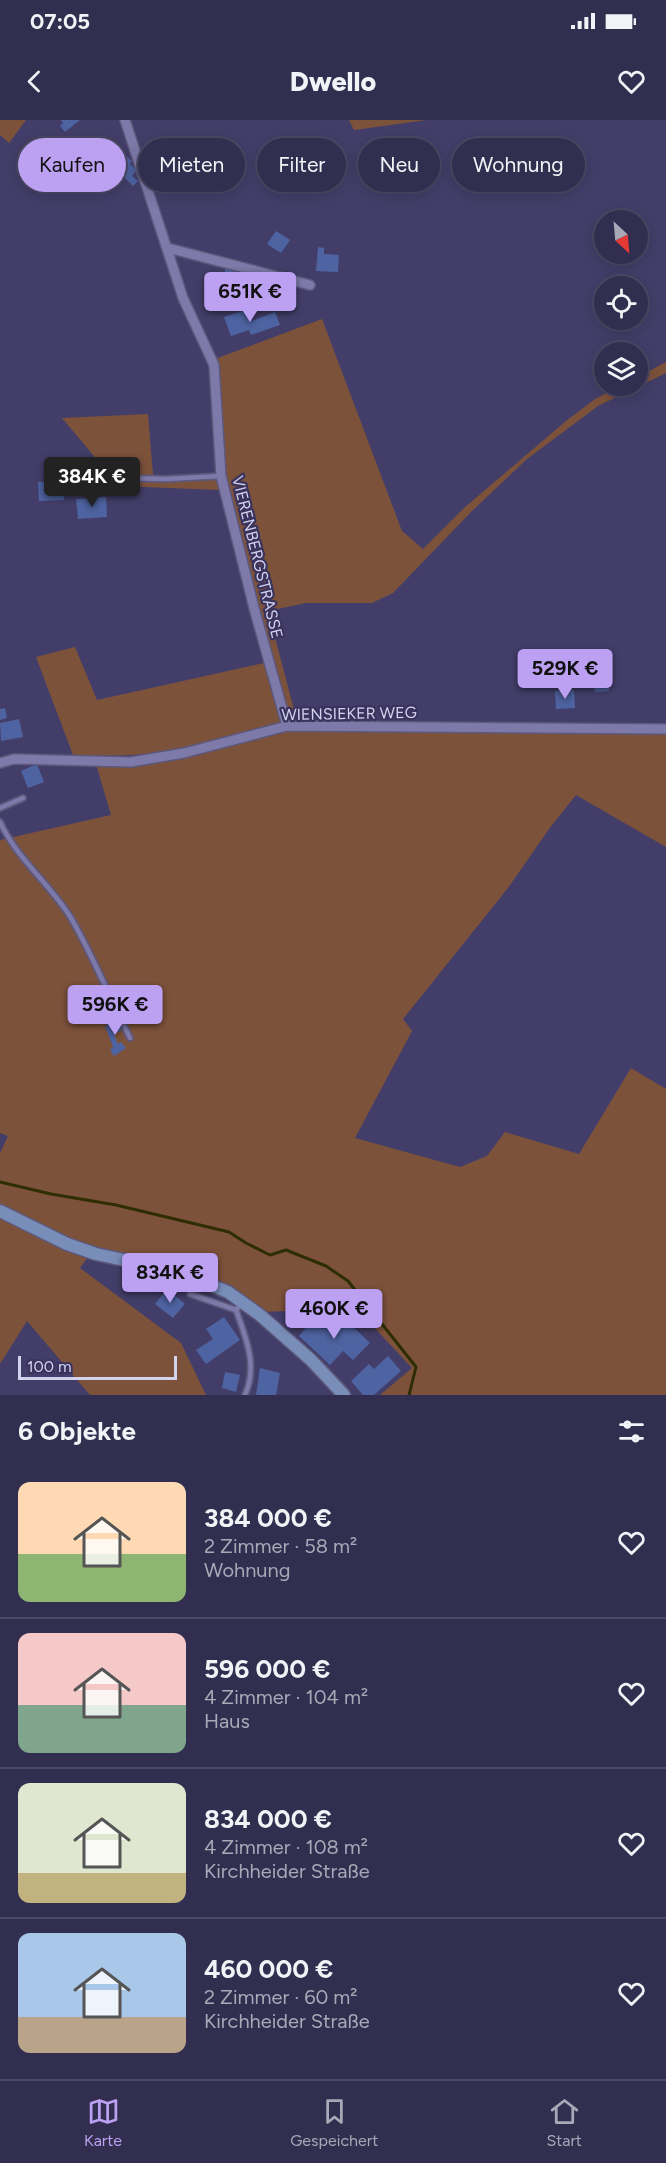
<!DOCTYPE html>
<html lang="de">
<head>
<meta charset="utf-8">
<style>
  body { margin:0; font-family:Figtree,sans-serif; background:#3d3a59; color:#f1f3f6; height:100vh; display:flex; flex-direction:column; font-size:22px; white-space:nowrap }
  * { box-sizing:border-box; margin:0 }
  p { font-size:20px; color:#a8a8b7 }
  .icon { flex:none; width:33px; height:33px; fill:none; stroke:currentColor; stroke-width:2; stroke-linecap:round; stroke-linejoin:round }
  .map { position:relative; height:1275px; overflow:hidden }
  .panel { display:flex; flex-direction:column; background:#322e4f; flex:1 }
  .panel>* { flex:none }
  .banner { position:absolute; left:18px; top:18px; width:630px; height:54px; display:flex; gap:12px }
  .needle { width:39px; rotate:154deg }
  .buttons { position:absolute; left:594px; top:90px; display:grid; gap:12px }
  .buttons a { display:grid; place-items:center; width:54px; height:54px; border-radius:50%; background:#322e4f; box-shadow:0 3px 15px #0003,0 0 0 2px #4d4a66; font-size:30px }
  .scale { position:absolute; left:18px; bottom:15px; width:159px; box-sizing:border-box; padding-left:6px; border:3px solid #d4d3ed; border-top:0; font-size:16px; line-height:21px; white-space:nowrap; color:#d4d3ed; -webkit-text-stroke:4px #39335d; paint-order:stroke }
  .price { position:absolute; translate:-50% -51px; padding:0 14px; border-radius:6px; background:#bca0f2; color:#111; font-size:20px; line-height:39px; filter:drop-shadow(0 2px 3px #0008) }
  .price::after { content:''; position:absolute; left:50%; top:36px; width:18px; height:14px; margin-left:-9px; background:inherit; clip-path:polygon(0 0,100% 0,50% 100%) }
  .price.active { background:#222; color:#fff }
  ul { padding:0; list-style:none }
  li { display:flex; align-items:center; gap:18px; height:150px; padding:0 18px }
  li+li { border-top:2px solid #4d4a66 }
  li span { display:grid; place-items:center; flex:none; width:168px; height:120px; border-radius:12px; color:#555 }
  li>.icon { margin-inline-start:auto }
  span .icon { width:72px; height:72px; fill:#fffc; stroke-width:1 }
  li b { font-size:26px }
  h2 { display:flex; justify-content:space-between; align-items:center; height:72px; padding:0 18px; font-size:26px }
  .chip { padding:0 21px; border-radius:27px; background:#322e4f; box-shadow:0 3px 15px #0003,0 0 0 2px #4d4a66; font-size:21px; line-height:54px }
  .chip.active { background:#bca0f2; color:#111 }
  .status { display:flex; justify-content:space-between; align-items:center; height:42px; padding:0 30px; background:#322e4f; direction:ltr }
  .status svg { height:16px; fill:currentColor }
  header { display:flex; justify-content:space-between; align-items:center; height:78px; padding:0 18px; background:#322e4f; font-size:27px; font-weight:800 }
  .dock { display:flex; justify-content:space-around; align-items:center; height:84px; border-top:2px solid #4d4a66; background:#322e4f; font-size:16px; color:#a8a8b7 }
  .dock a { display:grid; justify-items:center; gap:3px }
  .dock .active { color:#bca0f2 }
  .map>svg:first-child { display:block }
  .green { fill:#7d523b }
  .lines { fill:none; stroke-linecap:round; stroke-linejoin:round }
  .stream { stroke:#2f2e02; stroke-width:3 }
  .building { fill:#4e63a1 }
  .lane-casing { stroke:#5d587c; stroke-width:8 }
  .street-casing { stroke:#5d587c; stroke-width:12 }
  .secondary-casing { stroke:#5d587c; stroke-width:15 }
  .lane { stroke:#7d79a8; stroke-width:4.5 }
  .street { stroke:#7d79a8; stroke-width:9 }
  .secondary { stroke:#788db8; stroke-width:12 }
  .labels { text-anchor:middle; stroke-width:4.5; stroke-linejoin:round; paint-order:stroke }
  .street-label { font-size:16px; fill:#d4d3ed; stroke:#39335d }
</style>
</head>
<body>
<div class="status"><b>07:05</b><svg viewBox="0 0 49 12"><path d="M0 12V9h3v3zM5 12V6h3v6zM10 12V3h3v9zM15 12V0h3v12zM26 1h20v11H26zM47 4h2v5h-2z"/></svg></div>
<header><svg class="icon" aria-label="back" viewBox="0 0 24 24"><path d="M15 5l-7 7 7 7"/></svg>Dwello<svg class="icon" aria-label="heart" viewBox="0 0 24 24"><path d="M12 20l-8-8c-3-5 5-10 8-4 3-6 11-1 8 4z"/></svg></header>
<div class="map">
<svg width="666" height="1275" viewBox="0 0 666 1275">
  <rect width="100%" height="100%" fill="#433e69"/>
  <path class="green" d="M0 0H26L9 23 0 15Z
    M349 0H427L354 10Z
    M322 199 402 411 423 429 464 388 566 301 595 279 620 266H638V257L666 242V253L598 286 527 339 471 392 393 473 372 483H306L268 491 297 601C258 606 222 622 184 629 147 636 111 636 73 635L36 537 75 527 97 580 264 543 219 370 119 366 62 298 148 294 153 355H217L215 239Z
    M288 609 666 610V727L576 675 549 709 508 768 403 899 412 911 355 1018 460 1047 487 1036 505 1012 579 1034 631 948 666 969V1275H380L412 1248 356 1188 263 1192 133 1137 68 1121 0 1085V1033L8 1016 0 1013V720L111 695 96 644H126L186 638Z
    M0 1095 32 1114 88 1137 80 1148 181 1223 206 1275H90L27 1201 0 1244Z"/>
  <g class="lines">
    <path class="stream" d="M0 1062 51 1074 116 1085 229 1112 246 1123 270 1135 286 1130 326 1146 348 1161 416 1247 409 1275"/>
  </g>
  <path class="building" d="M61 0H80L65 12 60 6 63 3Z
    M119 35 124 39 126 36 132 41 130 44 137 50 132 56 138 61 133 66 120 53 115 59H112L105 52Z
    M276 111 290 120 281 133 267 124Z
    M318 127 324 128V134L339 135 338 152 316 151Z
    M225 148 240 149 243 151 242 155 240 154 239 158H234V161L219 159 220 153H225Z
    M248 189 252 201 275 192 280 205 251 215 249 210 231 216 224 197Z
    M63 361 64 380 39 381 38 362Z
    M106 377 107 397 78 399 76 379Z
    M607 555 609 571 595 572 593 556Z
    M574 570 575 588 556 589 555 571Z
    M5 588 7 598 0 600V589Z
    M19 599 23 617 1 621 0 603Z
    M37 644 44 662 28 668 21 651Z
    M115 895 122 910 114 914 118 924 121 922 126 928 114 936 110 930 113 927 105 906 112 903 109 897Z
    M167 1169 185 1184 173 1198 155 1184Z
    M224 1197 240 1220 206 1244 196 1230 213 1219 206 1209Z
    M335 1197 344 1198 370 1223 353 1240 343 1231 330 1245 299 1216 313 1199 323 1209Z
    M388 1236 401 1251 374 1275H363L351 1261 369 1244 374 1249Z
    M260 1248 280 1253 276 1275H256Z
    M225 1252 240 1255 236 1272 222 1268Z"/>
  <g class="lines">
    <g class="lane-casing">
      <path id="lane" d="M72 357 166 359 221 356
        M0 688 23 678
        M0 702C17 739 50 764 71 798 93 836 110 878 130 918
        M190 1174 236 1190
        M241 1184 236 1190C246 1218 258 1246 245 1275"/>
    </g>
    <g class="street-casing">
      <path id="street" d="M125 0 183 178 214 245 221 356 254 488 287 606
        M168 128 310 165
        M0 643 14 639 131 642 184 633 287 606 666 609"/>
    </g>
    <g class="secondary-casing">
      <path id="secondary" d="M0 1091 67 1124 96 1134 176 1151 228 1172 260 1195 311 1240 344 1275"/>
    </g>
    <use href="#lane" class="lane"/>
    <use href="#street" class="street"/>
    <use href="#secondary" class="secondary"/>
  </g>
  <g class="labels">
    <g class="street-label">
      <text transform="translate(258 437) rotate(76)" y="6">VIERENBERGSTRASSE</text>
      <text transform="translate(349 593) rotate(-1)" y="6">WIENSIEKER WEG</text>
    </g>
  </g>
</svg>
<div class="buttons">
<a><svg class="needle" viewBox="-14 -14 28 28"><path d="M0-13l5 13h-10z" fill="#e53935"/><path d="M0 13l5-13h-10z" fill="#a8a8b7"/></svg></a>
<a><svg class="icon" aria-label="locate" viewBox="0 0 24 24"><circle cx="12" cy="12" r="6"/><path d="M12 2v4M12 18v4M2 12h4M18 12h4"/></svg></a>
<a><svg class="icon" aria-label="layers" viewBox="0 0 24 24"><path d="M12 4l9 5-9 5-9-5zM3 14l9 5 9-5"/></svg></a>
</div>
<div class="scale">100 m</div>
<b class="price" style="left:250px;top:203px">651K €</b>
<b class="price active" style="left:92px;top:388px">384K €</b>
<b class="price" style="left:565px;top:580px">529K €</b>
<b class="price" style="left:115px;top:916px">596K €</b>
<b class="price" style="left:170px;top:1184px">834K €</b>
<b class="price" style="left:334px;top:1220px">460K €</b>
<div class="banner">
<a class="chip active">Kaufen</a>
<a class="chip">Mieten</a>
<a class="chip">Filter</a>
<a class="chip">Neu</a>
<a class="chip">Wohnung</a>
</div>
</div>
<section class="panel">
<h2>6 Objekte<svg class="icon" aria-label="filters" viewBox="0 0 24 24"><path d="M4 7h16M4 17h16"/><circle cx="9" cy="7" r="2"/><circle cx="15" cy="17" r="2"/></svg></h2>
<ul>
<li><span style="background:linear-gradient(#ffd9b3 60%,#8fb573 0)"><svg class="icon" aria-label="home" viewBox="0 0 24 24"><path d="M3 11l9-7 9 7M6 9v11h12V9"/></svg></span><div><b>384 000 €</b><p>2 Zimmer · 58 m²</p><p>Wohnung</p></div><svg class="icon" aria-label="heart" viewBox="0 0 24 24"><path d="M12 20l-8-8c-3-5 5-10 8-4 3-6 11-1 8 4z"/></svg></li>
<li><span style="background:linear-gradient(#f6c9c9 60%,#7fa58c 0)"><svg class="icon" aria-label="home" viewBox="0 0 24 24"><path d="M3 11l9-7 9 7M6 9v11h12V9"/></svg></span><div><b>596 000 €</b><p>4 Zimmer · 104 m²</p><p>Haus</p></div><svg class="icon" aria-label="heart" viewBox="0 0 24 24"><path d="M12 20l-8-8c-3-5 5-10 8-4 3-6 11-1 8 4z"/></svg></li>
<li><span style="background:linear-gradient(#dfe7d0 75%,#c2b280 0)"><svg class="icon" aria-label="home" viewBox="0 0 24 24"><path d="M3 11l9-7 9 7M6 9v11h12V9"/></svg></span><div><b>834 000 €</b><p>4 Zimmer · 108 m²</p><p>Kirchheider Straße</p></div><svg class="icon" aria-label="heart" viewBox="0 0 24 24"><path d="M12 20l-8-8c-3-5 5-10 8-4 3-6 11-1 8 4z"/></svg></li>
<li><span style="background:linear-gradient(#a9c7e8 70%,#b9a48a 0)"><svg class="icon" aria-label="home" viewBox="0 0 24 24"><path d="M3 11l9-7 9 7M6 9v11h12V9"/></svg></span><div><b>460 000 €</b><p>2 Zimmer · 60 m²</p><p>Kirchheider Straße</p></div><svg class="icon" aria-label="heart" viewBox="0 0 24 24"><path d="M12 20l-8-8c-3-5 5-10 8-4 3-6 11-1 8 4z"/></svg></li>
</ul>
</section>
<nav class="dock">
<a class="active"><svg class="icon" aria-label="map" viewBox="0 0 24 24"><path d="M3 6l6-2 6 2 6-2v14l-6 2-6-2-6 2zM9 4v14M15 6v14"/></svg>Karte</a>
<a><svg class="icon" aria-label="saved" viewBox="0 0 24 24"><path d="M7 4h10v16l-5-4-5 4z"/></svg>Gespeichert</a>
<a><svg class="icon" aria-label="home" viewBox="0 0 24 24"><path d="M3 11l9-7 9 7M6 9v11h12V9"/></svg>Start</a>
</nav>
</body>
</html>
